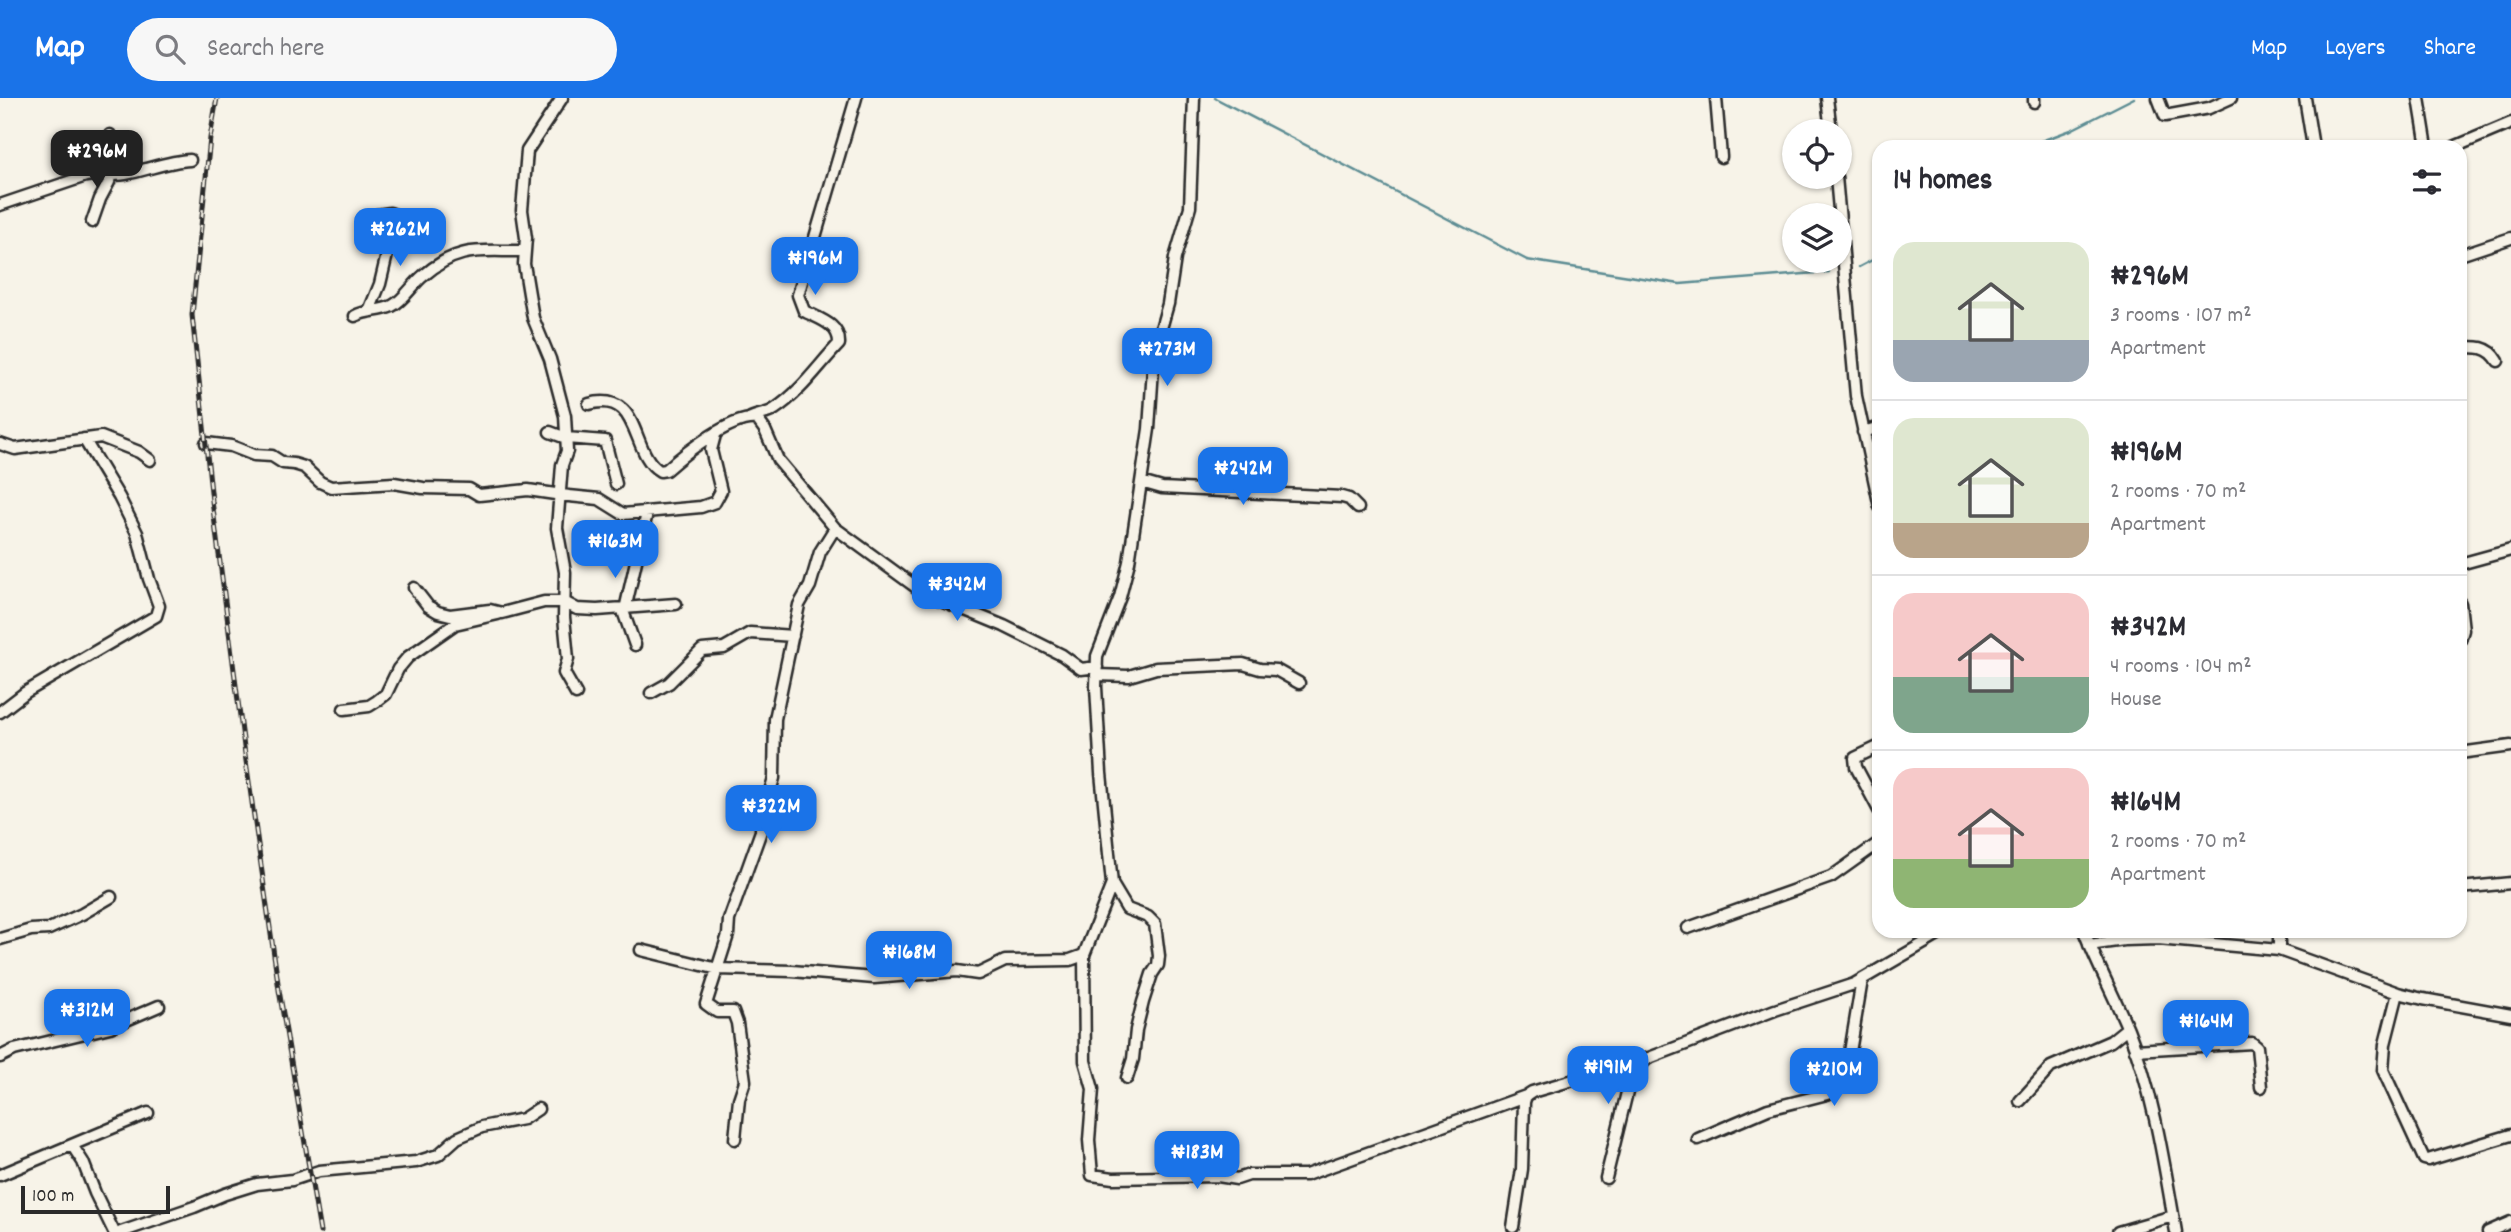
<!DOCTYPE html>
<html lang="en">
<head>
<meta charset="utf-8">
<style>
  body { margin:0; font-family:Dekko,sans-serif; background:#f7f7f7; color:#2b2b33; height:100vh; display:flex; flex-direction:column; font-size:26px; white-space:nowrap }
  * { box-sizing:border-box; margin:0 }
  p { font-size:23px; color:#7c7c81 }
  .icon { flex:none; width:38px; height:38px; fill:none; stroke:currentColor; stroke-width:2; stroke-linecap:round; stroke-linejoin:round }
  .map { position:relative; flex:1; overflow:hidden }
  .sheet { position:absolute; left:1872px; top:42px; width:595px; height:798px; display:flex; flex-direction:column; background:#fff; border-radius:21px; box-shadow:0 2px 5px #0004 }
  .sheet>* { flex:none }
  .controls { position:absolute; left:1782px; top:21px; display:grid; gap:14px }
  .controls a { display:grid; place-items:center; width:70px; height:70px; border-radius:50%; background:#fff; box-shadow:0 2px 5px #0004; font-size:35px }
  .scale { position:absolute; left:21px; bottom:18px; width:149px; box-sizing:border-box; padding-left:7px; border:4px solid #2b2b2b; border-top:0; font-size:19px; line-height:24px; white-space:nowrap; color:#2b2b2b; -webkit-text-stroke:5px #f7f3e8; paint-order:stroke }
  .price { position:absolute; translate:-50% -60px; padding:0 16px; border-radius:14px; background:#1a73e8; color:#fff; font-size:23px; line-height:46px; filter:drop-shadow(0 2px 4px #0008) }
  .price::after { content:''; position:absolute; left:50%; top:42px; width:21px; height:16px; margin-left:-10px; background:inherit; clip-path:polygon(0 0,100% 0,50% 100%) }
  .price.active { background:#222; color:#fff }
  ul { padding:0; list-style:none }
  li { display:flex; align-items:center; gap:21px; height:175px; padding:0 21px }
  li+li { border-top:2px solid #e1e1e2 }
  li span { display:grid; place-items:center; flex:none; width:196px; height:140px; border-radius:21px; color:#555 }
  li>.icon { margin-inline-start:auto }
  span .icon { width:84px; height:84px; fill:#fffc; stroke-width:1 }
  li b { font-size:30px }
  h2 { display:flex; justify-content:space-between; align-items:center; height:84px; padding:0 21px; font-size:30px }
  header { display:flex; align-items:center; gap:42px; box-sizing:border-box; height:98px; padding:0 35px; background:#1a73e8; color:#fff }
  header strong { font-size:33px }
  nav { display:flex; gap:38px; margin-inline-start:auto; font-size:24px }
  .search { width:490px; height:63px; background:#f7f7f7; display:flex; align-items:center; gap:18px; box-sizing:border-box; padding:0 24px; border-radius:38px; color:#7c7c81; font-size:26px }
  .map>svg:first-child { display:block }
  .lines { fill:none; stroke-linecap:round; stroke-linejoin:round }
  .stream { stroke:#5c8c93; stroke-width:2.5 }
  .minor-casing { stroke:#2b2b2b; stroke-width:15 }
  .minor { stroke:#f7f3e8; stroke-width:10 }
  .rail-casing { stroke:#2b2b2b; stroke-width:5 }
  .rail { stroke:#f7f3e8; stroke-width:2.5; stroke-dasharray:8; stroke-linecap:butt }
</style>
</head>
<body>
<header>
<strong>Map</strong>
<div class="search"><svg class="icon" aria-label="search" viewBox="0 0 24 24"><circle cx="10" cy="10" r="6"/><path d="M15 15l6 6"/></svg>Search here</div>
<nav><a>Map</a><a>Layers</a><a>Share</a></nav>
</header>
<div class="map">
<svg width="2511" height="1134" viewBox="0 0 2511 1134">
  <rect width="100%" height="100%" fill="#f7f3e8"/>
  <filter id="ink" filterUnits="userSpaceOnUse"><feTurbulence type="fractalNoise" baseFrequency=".0143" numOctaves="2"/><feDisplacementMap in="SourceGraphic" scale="14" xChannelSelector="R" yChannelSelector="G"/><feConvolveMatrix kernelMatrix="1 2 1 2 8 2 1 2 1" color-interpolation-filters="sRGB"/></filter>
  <g filter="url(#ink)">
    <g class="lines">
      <path class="stream" d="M1215 0 1527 162 1680 186 1829 174
        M2025 49 2071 32 2134 0
        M1859 169 1880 158"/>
      <g class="minor-casing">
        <path id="minor" d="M562 0 527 53 522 112 526 140 524 166 533 220 550 261 565 318 567 353 562 367 557 430 565 474 564 519 568 561 564 575 576 596
          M1716 0 1721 59
          M1827 0 1831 33
          M2034 0V4
          M2158 0 2165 18 2209 10 2231 0
          M2305 0 2313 49
          M2419 0 2427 49
          M2454 49 2511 25
          M1836 79 1856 298 1880 409
          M0 107 86 78C99 76 112 78 125 76 147 72 168 63 190 62
          M377 117 390 115 433 132
          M92 124 100 101 109 84 112 65 110 37
          M2460 157 2511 140
          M369 213 380 186 389 148 417 119
          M355 218C367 211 380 214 392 208 403 203 413 186 423 178 460 146 482 154 525 153
          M2460 250C2476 248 2489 248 2498 263
          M589 306C642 292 630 356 660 373L666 372C684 356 732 317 757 321L765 332 778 362 835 430 924 495 1004 528 1062 557 1081 571 1097 569
          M749 321C757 316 767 317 775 311 800 295 819 267 839 246 840 226 819 221 804 213L798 197 856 0
          M550 334 566 340 605 343 616 386
          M1863 334 1880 329
          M206 345 231 348 254 357 272 358 283 365 294 366 304 369 320 384 331 389 394 385 423 390 469 391 479 397 528 392 569 398 599 401 623 416 701 409 715 404 721 393 711 352 715 337
          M0 346 15 351 101 339 139 354 150 362
          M1141 384 1162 390 1342 399 1349 401 1358 410
          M2460 466 2511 452
          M414 490 428 508 438 514 450 517 490 512 502 515 544 504H564L577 511 597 512 676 506
          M2460 505 2463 532 2460 542
          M635 547 624 516 647 415
          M1096 577 1129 578 1156 570 1243 566 1260 571 1276 572 1299 585
          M651 595 669 585 702 552 724 550 750 535 793 538
          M344 611 369 608 377 603 386 596 398 571 408 559 455 526 498 516
          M0 614 26 594 156 518 159 508 149 481 137 435 119 399 84 341
          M1880 648 1855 660 1856 669 1880 714
          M2460 655 2511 648
          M2460 790 2511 785
          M1688 830 1831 779 1880 744
          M2084 833C2097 866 2114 898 2128 931 2154 996 2164 1065 2176 1134
          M0 841 31 832 49 831 82 816 111 799
          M2089 847 2124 842 2158 841 2279 852 2398 895 2423 901 2511 917
          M641 852 718 871 792 873 874 880 957 873 978 876 1005 863 1070 862 1084 857 1112 786
          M2279 852V833
          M1084 857 1085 963 1093 991 1089 1042 1092 1077 1113 1080 1218 1078 1237 1081 1249 1077H1306L1526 998
          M2398 895 2385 946 2383 972 2424 1061 2428 1062 2511 1037
          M2135 952 2252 945 2257 949 2261 989
          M0 959 14 952 110 929 159 908
          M1127 980 1133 961 1136 932 1143 904 1152 876 1158 867 1159 858 1155 826 1148 819 1127 811 1112 786 1101 675 1096 589 1097 558 1120 499 1129 464 1149 331 1154 255 1168 206 1175 160 1190 109 1194 0
          M2020 1003 2051 969 2111 943 2127 930
          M735 1041 739 1001 745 983 737 925 733 914H717L706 906 728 837 729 822 761 733V723L774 680 775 621 799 507 810 488 820 454 835 430
          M1698 1041 1768 1011 1827 996 1837 990 1850 954 1862 882
          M72 1047 83 1064 95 1095 114 1134
          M0 1077 148 1015
          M1606 1080 1632 974 1646 962
          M1513 1129 1522 1071 1524 1004 1526 998 1532 994 1649 960 1775 912 1854 886 1945 833
          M121 1134 194 1109 225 1096 257 1086 292 1082 319 1073 416 1064 438 1057 457 1040 482 1029 523 1021 538 1011
          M2118 1134 2173 1118
          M2488 1134 2511 1124"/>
      </g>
      <use href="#minor" class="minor"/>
      <g class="rail-casing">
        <path id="rail" d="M217 0 210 40 192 217 212 403 244 649 279 892 320 1134"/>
      </g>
      <use href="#rail" class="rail"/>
    </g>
  </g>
</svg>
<div class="controls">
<a><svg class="icon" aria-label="locate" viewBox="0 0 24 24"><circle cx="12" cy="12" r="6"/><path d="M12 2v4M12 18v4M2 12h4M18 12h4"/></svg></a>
<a><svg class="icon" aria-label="layers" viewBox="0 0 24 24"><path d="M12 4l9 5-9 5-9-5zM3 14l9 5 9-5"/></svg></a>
</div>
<div class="scale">100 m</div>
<b class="price active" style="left:97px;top:92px">₦296M</b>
<b class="price" style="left:400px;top:170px">₦262M</b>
<b class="price" style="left:815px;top:199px">₦196M</b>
<b class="price" style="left:1167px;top:290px">₦273M</b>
<b class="price" style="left:1243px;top:409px">₦242M</b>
<b class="price" style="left:615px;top:482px">₦163M</b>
<b class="price" style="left:957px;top:525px">₦342M</b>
<b class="price" style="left:771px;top:747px">₦322M</b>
<b class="price" style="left:909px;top:893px">₦168M</b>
<b class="price" style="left:87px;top:951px">₦312M</b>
<b class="price" style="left:2206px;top:962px">₦164M</b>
<b class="price" style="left:1608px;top:1008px">₦191M</b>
<b class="price" style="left:1834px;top:1010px">₦210M</b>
<b class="price" style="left:1197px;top:1093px">₦183M</b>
<section class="sheet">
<h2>14 homes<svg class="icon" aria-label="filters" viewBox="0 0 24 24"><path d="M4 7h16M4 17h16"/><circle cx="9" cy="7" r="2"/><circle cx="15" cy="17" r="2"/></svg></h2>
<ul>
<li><span style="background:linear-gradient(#dfe7d0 70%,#9aa5b1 0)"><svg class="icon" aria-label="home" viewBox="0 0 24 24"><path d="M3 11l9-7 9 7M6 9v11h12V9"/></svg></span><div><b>₦296M</b><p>3 rooms · 107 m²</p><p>Apartment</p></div></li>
<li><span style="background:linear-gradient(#dfe7d0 75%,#b9a48a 0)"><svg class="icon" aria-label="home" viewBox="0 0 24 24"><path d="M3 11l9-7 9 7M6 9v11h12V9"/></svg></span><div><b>₦196M</b><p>2 rooms · 70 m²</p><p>Apartment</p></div></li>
<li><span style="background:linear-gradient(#f6c9c9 60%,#7fa58c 0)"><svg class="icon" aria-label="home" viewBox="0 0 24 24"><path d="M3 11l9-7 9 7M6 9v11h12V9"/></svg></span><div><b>₦342M</b><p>4 rooms · 104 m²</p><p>House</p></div></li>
<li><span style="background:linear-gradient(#f6c9c9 65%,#8fb573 0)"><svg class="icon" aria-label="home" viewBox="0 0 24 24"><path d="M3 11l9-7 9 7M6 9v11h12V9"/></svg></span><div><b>₦164M</b><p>2 rooms · 70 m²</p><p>Apartment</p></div></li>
</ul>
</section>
</div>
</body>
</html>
